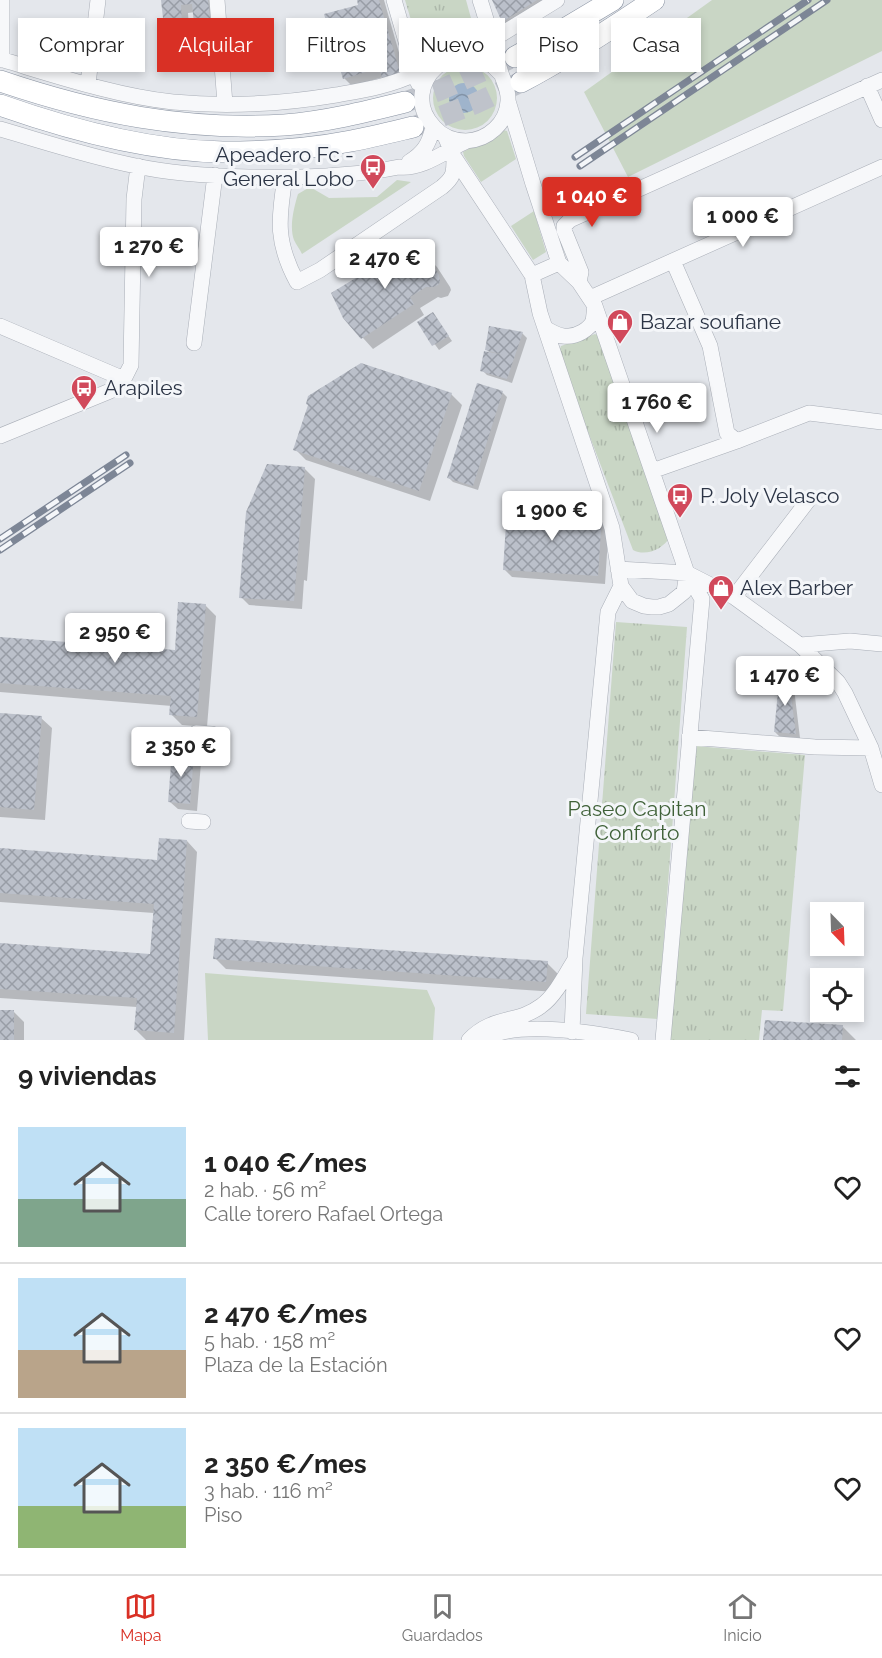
<!DOCTYPE html>
<html lang="es">
<head>
<meta charset="utf-8">
<style>
  body { margin:0; font-family:Raleway,sans-serif; background:#f6f6f6; color:#222; height:100vh; display:flex; flex-direction:column; font-size:22px; white-space:nowrap }
  * { box-sizing:border-box; margin:0 }
  p { font-size:20px; color:#767676 }
  .icon { flex:none; width:33px; height:33px; fill:none; stroke:currentColor; stroke-width:2; stroke-linecap:round; stroke-linejoin:round }
  .map { position:relative; height:1040px; overflow:hidden }
  .sheet { display:flex; flex-direction:column; background:#fff; flex:1 }
  .sheet>* { flex:none }
  .guide { position:absolute; left:18px; top:18px; width:846px; height:54px; display:flex; gap:12px }
  .needle { width:39px; rotate:157deg }
  .fabs { position:absolute; left:810px; top:902px; display:grid; gap:12px }
  .fabs a { display:grid; place-items:center; width:54px; height:54px; border-radius:0px; background:#fff; box-shadow:0 3px 9px #0003; font-size:30px }
  .price { position:absolute; translate:-50% -51px; padding:0 14px; border-radius:6px; background:#fff; color:#222; font-size:20px; line-height:39px; filter:drop-shadow(0 2px 3px #0008) }
  .price::after { content:''; position:absolute; left:50%; top:36px; width:18px; height:14px; margin-left:-9px; background:inherit; clip-path:polygon(0 0,100% 0,50% 100%) }
  .price.current { background:#d93025; color:#fff }
  ul { padding:0; list-style:none }
  li { display:flex; align-items:center; gap:18px; height:150px; padding:0 18px }
  li+li { border-top:2px solid #e0e0e0 }
  li span { display:grid; place-items:center; flex:none; width:168px; height:120px; border-radius:0px; color:#555 }
  li>.icon { margin-inline-start:auto }
  span .icon { width:72px; height:72px; fill:#fffc; stroke-width:1 }
  li b { font-size:26px }
  h2 { display:flex; justify-content:space-between; align-items:center; height:72px; padding:0 18px; font-size:26px }
  .chip { padding:0 21px; border-radius:0px; background:#fff; box-shadow:0 3px 9px #0003; font-size:21px; line-height:54px }
  .chip.current { background:#d93025; color:#fff }
  .menu { display:flex; justify-content:space-around; align-items:center; height:84px; border-top:2px solid #e0e0e0; background:#fff; font-size:16px; color:#767676 }
  .menu a { display:grid; justify-items:center; gap:3px }
  .menu .current { color:#d93025 }
  .map>svg:first-child { display:block }
  .green { fill:#c9d6c5 }
  .park { fill:url(#park-tufts) }
  .water { fill:url(#water-waves) }
  .shadow { fill:#0003; fill-rule:evenodd }
  .building { fill:url(#building-cross-hatch); fill-rule:evenodd }
  .lines { fill:none; stroke-linecap:round; stroke-linejoin:round }
  .highway-tunnel { stroke:#bfc3cb; stroke-width:21; stroke-dasharray:21 10; stroke-linecap:butt }
  .minor-casing { stroke:#a9aeb7; stroke-width:16 }
  .highway-casing { stroke:#8b94a3; stroke-width:22 }
  .minor { stroke:#f7f8fa; stroke-width:15 }
  .highway { stroke:#fff; stroke-width:21 }
  .rail-casing { stroke:#7d8696; stroke-width:7 }
  .rail { stroke:#f4f6f9; stroke-width:4.5; stroke-dasharray:14; stroke-linecap:butt }
  .labels { text-anchor:middle; stroke-width:6; stroke-linejoin:round; paint-order:stroke }
  .poi-label { font-size:21px; fill:#2b3445; stroke:#f4f6f9; text-anchor:start }
  .park-label { font-size:21px; fill:#3f6138; stroke:#f4f6f9 }
</style>
</head>
<body>
<div class="map">
<svg width="882" height="1040" viewBox="0 0 882 1040">
  <defs>
    <pattern id="park-tufts" width="24" height="20" patternUnits="userSpaceOnUse" patternTransform="scale(1.5)"><rect width="24" height="20" fill="#c9d6c5"/><path d="M3 7l-1-3M5 7V3M7 7l1-3M15 17l-1-3M17 17v-4M19 17l1-3" fill="none" stroke="#adb8ab"/></pattern>
    <pattern id="water-waves" width="16" height="10" patternUnits="userSpaceOnUse" patternTransform="scale(1.5)"><rect width="16" height="10" fill="#9fb4cc"/><path d="M0 5q4-4 8 0t8 0" fill="none" stroke="#8293a7"/></pattern>
    <pattern id="building-cross-hatch" width="8" height="8" patternUnits="userSpaceOnUse" patternTransform="scale(1.5)"><rect width="8" height="8" fill="#bbc0ca"/><path d="M0 0l8 8M0 8l8-8" fill="none" stroke="#989da6"/></pattern>
  </defs>
  <rect width="100%" height="100%" fill="#e4e7ec"/>
  <path class="green" d="M712 0H882V51L628 177 584 92Z
    M433 98a32 32 0 1 1 64 0a32 32 0 1 1-64 0Z
    M503 130 507 131 516 159 481 182 464 156 463 152Z
    M397 180 411 182 302 254C300 249 296 245 294 240 289 227 294 207 298 194L310 187 329 198 377 197Z
    M534 211 546 252 533 260 511 226Z
    M205 973 427 990 435 1008 433 1040H208Z"/>
  <path class="park" d="M405 0H466L477 40 422 57Z
    M595 334 599 336 670 537C663 549 646 557 633 550L558 353 561 346Z
    M616 622 687 627 658 1019 586 1014Z
    M695 746 805 755 783 1011 762 1010 759 1040H670Z"/>
  <path class="water" d="M449 98a15 15 0 1 1 30 0a15 15 0 1 1-30 0Z"/>
  <path class="shadow" d="M163 0H215L222 68 207 69 199 59 190 60 191 69 177 71 169 63ZM195 12 196 26 189 27 188 13Z
    M359 0H384L408 84 383 77 352 86 344 78 374 51 370 32 339 40 331 32 360 6Z
    M494 0H549L508 26 503 21Z
    M425 255 437 267 450 287 451 290 448 296 441 298 438 297 420 308 424 315 373 349 344 317Z
    M433 314 452 341 439 350 419 323Z
    M522 333 527 338 512 383 487 375 482 370 491 354 486 349Z
    M502 392 507 397 478 490 453 482 448 477Z
    M451 394 462 405 430 501 306 460 295 449Z
    M304 468 315 479 307 581 304 580 302 609 249 605 241 597Z
    M595 515 603 524 608 539 605 584 512 577 504 569Z
    M205 605 216 616 207 727 182 725 171 714 172 706 0 692V639L176 651Z
    M788 675 793 680 800 738 780 737 775 732Z
    M0 714 41 718 52 728 45 820 0 817Z
    M193 755 201 763 197 811 178 809 170 802Z
    M187 841 197 852 184 1040H146L136 1030 137 1007 0 998V945L151 955 154 913 0 902V849L158 862Z
    M215 958 547 963 558 974 556 992 226 969Z
    M0 1011H13L24 1022V1040H0Z
    M843 1027 856 1040H765Z"/>
  <path class="building" d="M161 0H208L215 60 198 62 197 51 183 53 184 62 168 64ZM192 4 194 24 182 26 181 5Z
    M357 0H379L401 76 383 81 379 68 343 79 337 59 372 50 366 23 329 33 324 14 358 5Z
    M492 0H537L502 22Z
    M410 245 426 254 439 275 440 282 438 285 433 287H426L410 297 414 304 361 339 343 318 331 293Z
    M433 312 449 336 432 346 417 322Z
    M489 326 523 332 507 379 480 371 484 351 504 355 485 350Z
    M361 363 452 393 419 491 293 450 308 405 306 404 308 396Z
    M477 383 503 391 473 486 447 478Z
    M267 464 305 467 294 601 239 598 246 512Z
    M507 508 596 514 601 530 598 576 503 570Z
    M178 602 206 604 197 717 169 715 171 696 0 683V637L175 650Z
    M780 672 788 673 796 734 774 732Z
    M0 713 42 716 34 810 0 807Z
    M172 752 194 754 190 804 168 802Z
    M159 838 187 840 174 1033 134 1030 137 998 0 989V943L150 954 154 904 0 893V848L157 860Z
    M215 938 548 961 546 982 213 959Z
    M0 1010H14V1040H0Z
    M765 1020 843 1025 842 1040H763Z"/>
  <g class="lines">
    <path class="highway-tunnel" d="M405 102 440 90 509 59
      M413 127 474 104 521 82"/>
    <g class="minor-casing">
      <path id="minor" d="M217 0 225 104
        M394 0 418 83
        M480 0C488 23 493 47 500 70 503 81 509 89 508 101 507 123 488 140 466 141 454 141 442 136 434 127 395 86 458 25 501 74
        M492 40 557 0
        M0 59C54 75 116 96 173 102 227 107 282 104 336 95 364 90 390 86 415 74
        M2 60V0
        M88 84 98 0
        M867 86 882 120
        M508 101 533 184 559 263 579 282 595 306 687 573 702 599 663 1040
        M0 129C45 142 90 157 136 166 173 174 212 176 249 177 299 178 350 177 399 167 422 170 447 150 467 141
        M445 136 454 157 532 275 540 313 612 528 621 586 632 601 644 606 652 607H659L669 604 684 592 687 573
        M409 162C424 153 429 144 433 127
        M285 178C278 220 276 243 297 282L320 270 442 187C454 177 454 173 454 157
        M673 261 710 346 727 433 737 441
        M532 275 559 263
        M579 282 581 272 564 230V226L570 220 882 80
        M590 298 882 167
        M0 326 124 379
        M545 328C558 336 568 340 582 332 587 329 591 326 593 321 594 317 594 311 595 306
        M194 343 215 175
        M0 436 110 391 124 379 131 365 134 199 138 166
        M652 471 737 441 809 413 882 422
        M618 569 687 573 734 597 800 645 838 682 845 693 871 748 882 785
        M734 597 810 498
        M800 645 850 641 882 644
        M196 733 212 734
        M689 737 815 747 871 748
        M189 821 203 822
        M572 1032 575 958 608 612 621 586
        M469 1040C493 1015 517 1024 541 1006 555 996 565 976 574 961
        M483 1040C515 1019 595 1033 631 1040"/>
    </g>
    <g class="highway-casing">
      <path id="highway" d="M515 57 546 40 613 0
        M0 81C94 113 185 131 284 125 325 122 365 112 405 102
        M521 82C567 58 611 29 654 0
        M0 105C68 129 151 151 223 152 265 152 310 149 351 141 372 137 392 132 413 127"/>
    </g>
    <use href="#minor" class="minor"/>
    <use href="#highway" class="highway"/>
    <g class="rail-casing">
      <path id="rail" d="M575 157 808 0
        M580 166 827 0
        M0 539 126 455
        M0 550 130 463"/>
    </g>
    <use href="#rail" class="rail"/>
  </g>
  <defs>
    <g id="bus-pin" transform="scale(1.35)"><path d="M0 17L-7.5 6A9.5 9.5 0 1 1 7.5 6Z" fill="#d1495b" stroke="#f4f6f9"/><path d="M-5-6H5V4H4V6H2V4H-2V6H-4V4H-5ZM-3.5-4V0h7V-4ZM-3.5 1.2v1.5H-2V1.2ZM2 1.2v1.5H3.5V1.2Z" fill="#fff"/></g>
    <g id="shop-pin" transform="scale(1.35)"><path d="M0 17L-7.5 6A9.5 9.5 0 1 1 7.5 6Z" fill="#d1495b" stroke="#f4f6f9"/><path d="M-5-2.5h2.3a2.7 3.5 0 0 1 5.4 0H5L5.5 6h-11ZM-1.5-2.5h3a1.5 2.3 0 0 0-3 0Z" fill="#fff"/></g>
  </defs>
  <g fill-rule="evenodd">
    <use href="#bus-pin" x="373" y="167"/>
    <use href="#shop-pin" x="620" y="322"/>
    <use href="#bus-pin" x="84" y="388"/>
    <use href="#bus-pin" x="680" y="496"/>
    <use href="#shop-pin" x="721" y="588"/>
  </g>
  <g class="labels">
    <g class="poi-label">
      <text x="354" y="162" text-anchor="end">Apeadero Fc -<tspan x="354" dy="24">General Lobo</tspan></text>
      <text x="640" y="329">Bazar soufiane</text>
      <text x="104" y="395">Arapiles</text>
      <text x="700" y="503">P. Joly Velasco</text>
      <text x="740" y="595">Alex Barber</text>
    </g>
    <g class="park-label">
      <text x="637" y="816">Paseo Capitan<tspan x="637" dy="24">Conforto</tspan></text>
    </g>
  </g>
</svg>
<div class="fabs">
<a><svg class="needle" viewBox="-14 -14 28 28"><path d="M0-13l5 13h-10z" fill="#e53935"/><path d="M0 13l5-13h-10z" fill="#767676"/></svg></a>
<a><svg class="icon" aria-label="locate" viewBox="0 0 24 24"><circle cx="12" cy="12" r="6"/><path d="M12 2v4M12 18v4M2 12h4M18 12h4"/></svg></a>
</div>
<b class="price current" style="left:592px;top:228px">1 040 €</b>
<b class="price" style="left:743px;top:248px">1 000 €</b>
<b class="price" style="left:149px;top:278px">1 270 €</b>
<b class="price" style="left:385px;top:290px">2 470 €</b>
<b class="price" style="left:657px;top:434px">1 760 €</b>
<b class="price" style="left:552px;top:542px">1 900 €</b>
<b class="price" style="left:115px;top:664px">2 950 €</b>
<b class="price" style="left:785px;top:707px">1 470 €</b>
<b class="price" style="left:181px;top:778px">2 350 €</b>
<div class="guide">
<a class="chip">Comprar</a>
<a class="chip current">Alquilar</a>
<a class="chip">Filtros</a>
<a class="chip">Nuevo</a>
<a class="chip">Piso</a>
<a class="chip">Casa</a>
</div>
</div>
<section class="sheet">
<h2>9 viviendas<svg class="icon" aria-label="filters" viewBox="0 0 24 24"><path d="M4 7h16M4 17h16"/><circle cx="9" cy="7" r="2"/><circle cx="15" cy="17" r="2"/></svg></h2>
<ul>
<li><span style="background:linear-gradient(#bfe0f5 60%,#7fa58c 0)"><svg class="icon" aria-label="home" viewBox="0 0 24 24"><path d="M3 11l9-7 9 7M6 9v11h12V9"/></svg></span><div><b>1 040 €/mes</b><p>2 hab. · 56 m²</p><p>Calle torero Rafael Ortega</p></div><svg class="icon" aria-label="heart" viewBox="0 0 24 24"><path d="M12 20l-8-8c-3-5 5-10 8-4 3-6 11-1 8 4z"/></svg></li>
<li><span style="background:linear-gradient(#bfe0f5 60%,#b9a48a 0)"><svg class="icon" aria-label="home" viewBox="0 0 24 24"><path d="M3 11l9-7 9 7M6 9v11h12V9"/></svg></span><div><b>2 470 €/mes</b><p>5 hab. · 158 m²</p><p>Plaza de la Estación</p></div><svg class="icon" aria-label="heart" viewBox="0 0 24 24"><path d="M12 20l-8-8c-3-5 5-10 8-4 3-6 11-1 8 4z"/></svg></li>
<li><span style="background:linear-gradient(#bfe0f5 65%,#8fb573 0)"><svg class="icon" aria-label="home" viewBox="0 0 24 24"><path d="M3 11l9-7 9 7M6 9v11h12V9"/></svg></span><div><b>2 350 €/mes</b><p>3 hab. · 116 m²</p><p>Piso</p></div><svg class="icon" aria-label="heart" viewBox="0 0 24 24"><path d="M12 20l-8-8c-3-5 5-10 8-4 3-6 11-1 8 4z"/></svg></li>
</ul>
</section>
<nav class="menu">
<a class="current"><svg class="icon" aria-label="map" viewBox="0 0 24 24"><path d="M3 6l6-2 6 2 6-2v14l-6 2-6-2-6 2zM9 4v14M15 6v14"/></svg>Mapa</a>
<a><svg class="icon" aria-label="saved" viewBox="0 0 24 24"><path d="M7 4h10v16l-5-4-5 4z"/></svg>Guardados</a>
<a><svg class="icon" aria-label="home" viewBox="0 0 24 24"><path d="M3 11l9-7 9 7M6 9v11h12V9"/></svg>Inicio</a>
</nav>
</body>
</html>
